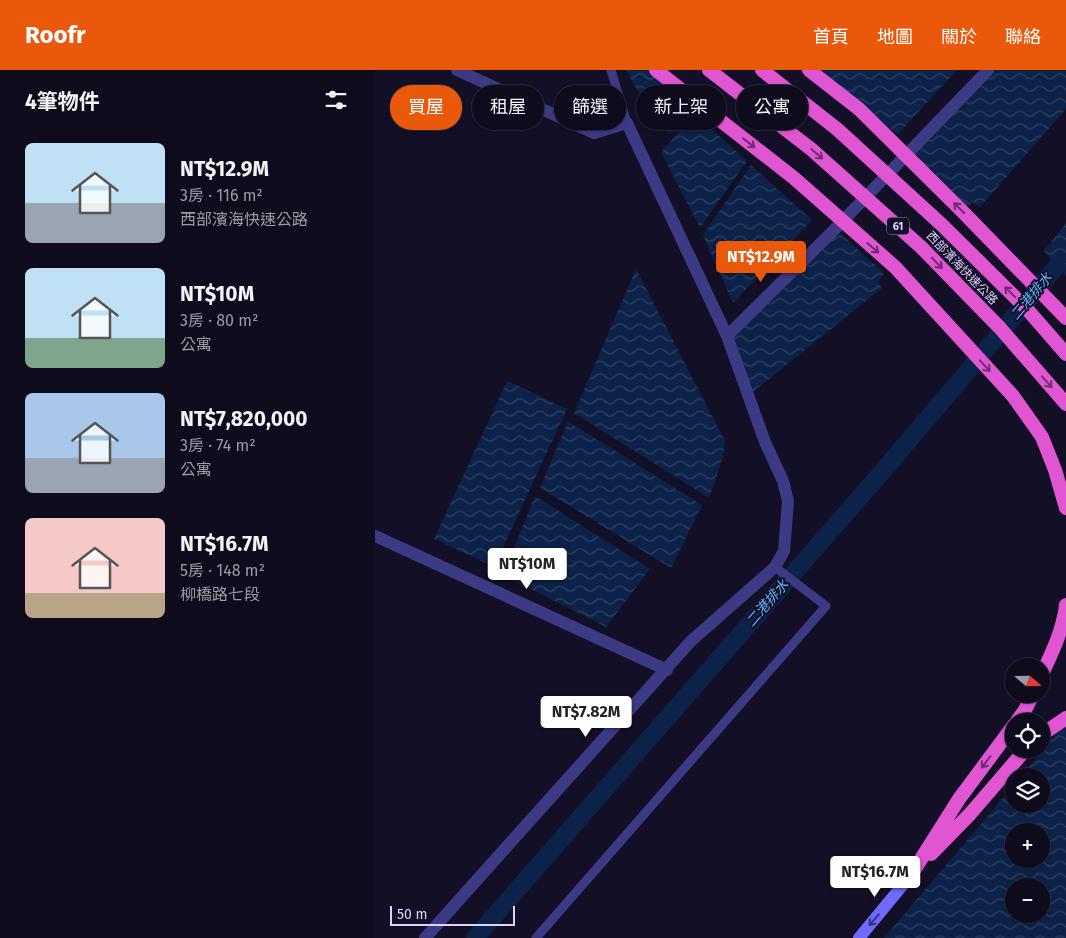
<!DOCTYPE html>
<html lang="zh-TW">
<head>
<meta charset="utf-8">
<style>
  body { margin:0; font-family:"Fira Sans","Noto Sans TC",sans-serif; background:#171425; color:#f1f3f6; height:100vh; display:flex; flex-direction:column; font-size:19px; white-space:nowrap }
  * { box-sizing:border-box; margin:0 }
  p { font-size:16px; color:#9b9ba3 }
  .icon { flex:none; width:28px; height:28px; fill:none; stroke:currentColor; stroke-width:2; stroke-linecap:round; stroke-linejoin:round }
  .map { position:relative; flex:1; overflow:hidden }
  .details { display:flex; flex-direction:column; background:#0e0b1c; width:375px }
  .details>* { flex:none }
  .guide { position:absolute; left:15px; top:15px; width:475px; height:45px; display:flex; gap:10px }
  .needle { width:32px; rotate:110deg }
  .tools { position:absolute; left:630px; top:588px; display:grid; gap:10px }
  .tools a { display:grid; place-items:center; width:45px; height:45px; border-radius:50%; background:#0e0b1c; box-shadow:0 1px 4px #0004,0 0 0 1px #2e2b3b; font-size:25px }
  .scale { position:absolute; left:15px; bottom:12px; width:125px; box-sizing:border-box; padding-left:5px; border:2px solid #d9d4ff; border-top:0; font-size:14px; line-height:18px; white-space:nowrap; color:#d9d4ff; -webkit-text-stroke:4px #130f26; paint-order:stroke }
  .price { position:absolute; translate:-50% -42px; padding:0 11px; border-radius:5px; background:#fff; color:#222; font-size:16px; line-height:32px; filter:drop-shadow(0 1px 2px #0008) }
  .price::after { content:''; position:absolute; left:50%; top:30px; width:15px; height:11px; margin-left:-8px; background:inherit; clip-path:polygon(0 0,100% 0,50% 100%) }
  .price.current { background:#ea580c; color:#fff }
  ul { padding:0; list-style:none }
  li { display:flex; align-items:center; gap:15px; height:125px; padding:0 25px }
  li span { display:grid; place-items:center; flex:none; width:140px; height:100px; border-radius:8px; color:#555 }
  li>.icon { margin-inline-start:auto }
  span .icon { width:60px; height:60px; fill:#fffc; stroke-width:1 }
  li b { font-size:21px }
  h2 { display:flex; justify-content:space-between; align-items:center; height:60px; padding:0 25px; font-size:21px }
  .tag { padding:0 18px; border-radius:22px; background:#0e0b1c; box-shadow:0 1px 4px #0004,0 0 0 1px #2e2b3b; font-size:18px; line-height:45px }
  .tag.current { background:#ea580c; color:#fff }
  header { display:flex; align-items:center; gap:30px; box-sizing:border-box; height:70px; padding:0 25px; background:#ea580c; color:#fff }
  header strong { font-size:24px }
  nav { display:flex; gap:28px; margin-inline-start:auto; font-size:18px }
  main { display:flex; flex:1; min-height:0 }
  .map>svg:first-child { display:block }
  .water { fill:url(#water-waves); fill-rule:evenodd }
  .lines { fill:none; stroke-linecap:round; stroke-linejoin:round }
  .canal { stroke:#0c2248; stroke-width:18 }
  .service { stroke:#3d3a85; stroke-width:9 }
  .minor { stroke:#3d3a85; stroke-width:12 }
  .tertiary { stroke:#3d3a85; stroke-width:12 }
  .secondary { stroke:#6f6bff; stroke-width:12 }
  .trunk { stroke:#e055d1; stroke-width:14 }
  .oneway { stroke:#6f2e73 }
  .oneway2 { stroke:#38347d }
  .labels { text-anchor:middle; stroke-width:4; stroke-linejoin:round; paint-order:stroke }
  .shield { fill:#130f26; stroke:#9e99be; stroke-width:1 }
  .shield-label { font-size:11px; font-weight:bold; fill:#d9d4ff }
  .street-label { font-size:12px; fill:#d9d4ff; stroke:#130f26 }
  .water-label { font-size:14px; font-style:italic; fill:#62b6ff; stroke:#130f26 }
</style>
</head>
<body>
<header>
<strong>Roofr</strong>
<nav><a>首頁</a><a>地圖</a><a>關於</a><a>聯絡</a></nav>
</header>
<main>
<section class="details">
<h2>4筆物件<svg class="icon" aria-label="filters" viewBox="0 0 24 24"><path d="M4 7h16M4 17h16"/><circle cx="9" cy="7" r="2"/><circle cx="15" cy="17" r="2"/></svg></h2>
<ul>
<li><span style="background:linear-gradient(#bfe0f5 60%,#9aa5b1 0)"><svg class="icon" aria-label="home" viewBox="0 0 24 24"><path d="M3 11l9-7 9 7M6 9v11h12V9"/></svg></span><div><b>NT$12.9M</b><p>3房 · 116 m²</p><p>西部濱海快速公路</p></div></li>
<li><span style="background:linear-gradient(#bfe0f5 70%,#7fa58c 0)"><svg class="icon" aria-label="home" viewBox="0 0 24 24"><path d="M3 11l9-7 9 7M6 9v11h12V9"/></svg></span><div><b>NT$10M</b><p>3房 · 80 m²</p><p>公寓</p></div></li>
<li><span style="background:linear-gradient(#a9c7e8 65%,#9aa5b1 0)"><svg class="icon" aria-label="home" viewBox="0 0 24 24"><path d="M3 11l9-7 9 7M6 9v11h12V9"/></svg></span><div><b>NT$7,820,000</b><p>3房 · 74 m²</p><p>公寓</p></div></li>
<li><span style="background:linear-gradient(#f6c9c9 75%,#b9a48a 0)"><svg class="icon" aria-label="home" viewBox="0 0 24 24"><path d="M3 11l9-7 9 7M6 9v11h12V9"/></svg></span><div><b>NT$16.7M</b><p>5房 · 148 m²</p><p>柳橋路七段</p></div></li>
</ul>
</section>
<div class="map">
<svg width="691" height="868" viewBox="0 0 691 868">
  <defs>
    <pattern id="water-waves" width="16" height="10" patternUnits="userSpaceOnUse" patternTransform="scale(1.25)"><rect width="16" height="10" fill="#0c2248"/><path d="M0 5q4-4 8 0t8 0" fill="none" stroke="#2f4163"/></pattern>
  </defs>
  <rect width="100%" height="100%" fill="#130f26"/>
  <path class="water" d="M251 0H276L319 37 294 64 281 55Z
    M430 0H582L523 64Z
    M613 0H691V39L605 137 597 132 593 137 532 84Z
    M320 44 372 91 325 158 286 82Z
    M376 95 437 150 358 233 328 165Z
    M691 153V206L669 181Z
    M460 159 509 203 503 212 507 218 373 326 352 266Z
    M261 199 350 371 348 387 334 428 199 343Z
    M132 311 192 339 119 497 59 469Z
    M193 351 327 435 296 498 165 418Z
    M160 426 275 499 231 557 128 505Z
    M691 652V868H509L639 715V734H666V706H646ZM639 761H666V789H639ZM639 816H666V844H639Z"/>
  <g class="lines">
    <path class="canal" d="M100 868 507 402 682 196"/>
    <path class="service" d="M236 0 252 53
      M161 868 451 536 400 497"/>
    <path class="minor" d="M82 0 219 63 252 53 352 266
      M0 466 292 600
      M400 497 409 481 413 431 408 411 390 372 352 266 460 159 613 0"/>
    <path class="tertiary" d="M50 868 316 571 400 497"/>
    <path class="secondary" d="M484 868 536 805"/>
    <path class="trunk" d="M281 0 419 108 520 197 638 326 667 367 680 400 691 438
      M334 0 436 79 546 177 625 258 691 334
      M387 0 462 59 567 155 651 238 691 284
      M434 0 484 39 586 140 691 248
      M666 606C677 583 688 560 691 535
      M642 651 650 640 658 624
      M666 665 691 648
      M556 784 595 744 651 679
      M536 805 584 729 639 655"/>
  </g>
  <defs><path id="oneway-shaft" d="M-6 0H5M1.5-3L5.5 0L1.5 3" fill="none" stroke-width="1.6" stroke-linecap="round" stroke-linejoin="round" transform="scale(1.25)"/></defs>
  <g class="oneway">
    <use href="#oneway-shaft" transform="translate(374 73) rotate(38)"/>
    <use href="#oneway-shaft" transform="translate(442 84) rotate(41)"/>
    <use href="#oneway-shaft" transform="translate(584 138) rotate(-135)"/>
    <use href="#oneway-shaft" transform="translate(498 178) rotate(41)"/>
    <use href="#oneway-shaft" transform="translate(562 193) rotate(46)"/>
    <use href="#oneway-shaft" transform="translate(635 222) rotate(-135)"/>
    <use href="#oneway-shaft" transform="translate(610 296) rotate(48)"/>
    <use href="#oneway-shaft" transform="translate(672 312) rotate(49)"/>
    <use href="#oneway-shaft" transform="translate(611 692) rotate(127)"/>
  </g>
  <use class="oneway2" href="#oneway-shaft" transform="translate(499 850) rotate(130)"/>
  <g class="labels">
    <rect class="shield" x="512" y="147.5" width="22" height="17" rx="4"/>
    <g class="shield-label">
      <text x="523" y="160">61</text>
    </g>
    <g class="street-label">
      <text transform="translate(587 198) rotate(46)" y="4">西部濱海快速公路</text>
    </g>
    <g class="water-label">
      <text transform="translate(656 226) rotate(-50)" y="5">二港排水</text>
      <text transform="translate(392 533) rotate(-49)" y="5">二港排水</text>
    </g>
  </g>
</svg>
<div class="tools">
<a><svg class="needle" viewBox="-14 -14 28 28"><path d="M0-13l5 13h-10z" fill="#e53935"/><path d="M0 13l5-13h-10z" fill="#9b9ba3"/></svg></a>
<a><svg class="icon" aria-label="locate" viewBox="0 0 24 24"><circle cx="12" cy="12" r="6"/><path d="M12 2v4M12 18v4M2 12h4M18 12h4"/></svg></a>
<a><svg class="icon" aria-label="layers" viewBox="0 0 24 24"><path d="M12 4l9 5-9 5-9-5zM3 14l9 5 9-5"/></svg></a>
<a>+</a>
<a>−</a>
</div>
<div class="scale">50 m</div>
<b class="price current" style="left:386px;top:213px">NT$12.9M</b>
<b class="price" style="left:152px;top:520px">NT$10M</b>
<b class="price" style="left:211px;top:668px">NT$7.82M</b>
<b class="price" style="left:500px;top:828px">NT$16.7M</b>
<div class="guide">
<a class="tag current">買屋</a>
<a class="tag">租屋</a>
<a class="tag">篩選</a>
<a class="tag">新上架</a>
<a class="tag">公寓</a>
</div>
</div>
</main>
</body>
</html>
